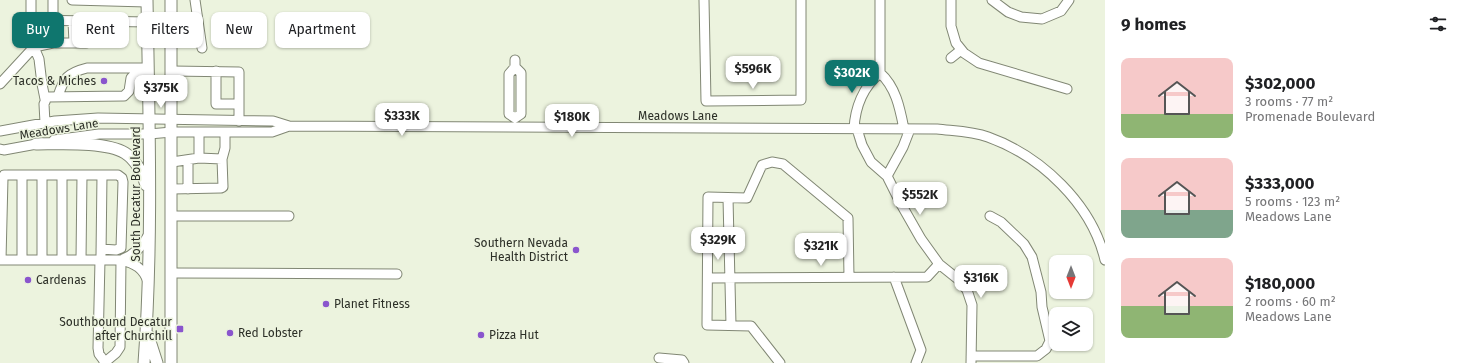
<!DOCTYPE html>
<html lang="en">
<head>
<meta charset="utf-8">
<style>
  body { margin:0; font-family:"Fira Sans",sans-serif; background:#f2f2f2; color:#202124; height:100vh; display:flex; flex-direction:column; font-size:15px; white-space:nowrap }
  * { box-sizing:border-box; margin:0 }
  p { font-size:13px; color:#757577 }
  .icon { flex:none; width:22px; height:22px; fill:none; stroke:currentColor; stroke-width:2; stroke-linecap:round; stroke-linejoin:round }
  .map { position:relative; flex:1; overflow:hidden }
  .drawer { display:flex; flex-direction:column; background:#fff; width:360px }
  .drawer>* { flex:none }
  .top-card { position:absolute; left:12px; top:12px; width:380px; height:36px; display:flex; gap:8px }
  .needle { width:26px; rotate:180deg }
  .fabs { position:absolute; left:1049px; top:255px; display:grid; gap:8px }
  .fabs a { display:grid; place-items:center; width:44px; height:44px; border-radius:8px; background:#fff; box-shadow:0 1px 3px #0004; font-size:20px }
  .price { position:absolute; translate:-50% -34px; padding:0 9px; border-radius:8px; background:#fff; color:#222; font-size:13px; line-height:26px; filter:drop-shadow(0 1px 2px #0008) }
  .price::after { content:''; position:absolute; left:50%; top:24px; width:12px; height:9px; margin-left:-6px; background:inherit; clip-path:polygon(0 0,100% 0,50% 100%) }
  .price.selected { background:#0f766e; color:#fff }
  ul { padding:0; list-style:none }
  li { display:flex; align-items:center; gap:12px; height:100px; padding:0 16px }
  li span { display:grid; place-items:center; flex:none; width:112px; height:80px; border-radius:8px; color:#555 }
  li>.icon { margin-inline-start:auto }
  span .icon { width:48px; height:48px; fill:#fffc; stroke-width:1 }
  li b { font-size:17px }
  h2 { display:flex; justify-content:space-between; align-items:center; height:48px; padding:0 16px; font-size:17px }
  .tag { padding:0 14px; border-radius:8px; background:#fff; box-shadow:0 1px 3px #0004; font-size:14px; line-height:36px }
  .tag.selected { background:#0f766e; color:#fff }
  main { display:flex; flex:1; min-height:0 }
  .map>svg:first-child { display:block }
  .lines { fill:none; stroke-linecap:round; stroke-linejoin:round }
  .minor-casing { stroke:#818774; stroke-width:11 }
  .major-casing { stroke:#818774; stroke-width:13 }
  .minor { stroke:#fff; stroke-width:9 }
  .major { stroke:#fff; stroke-width:11 }
  .poi-dot { fill:#8a55cd; stroke:#ecf3de; stroke-width:1.5 }
  .labels { text-anchor:middle; stroke-width:3; stroke-linejoin:round; paint-order:stroke }
  .poi-label { font-size:12px; fill:#2c2f27; stroke:#ecf3de; text-anchor:start }
  .street-label { font-size:12px; fill:#2c2f27; stroke:#ecf3de }
</style>
</head>
<body>
<main>
<div class="map">
<svg width="1105" height="363" viewBox="0 0 1105 363">
  <rect width="100%" height="100%" fill="#ecf3de"/>
  <g class="lines">
    <g class="minor-casing">
      <path id="minor" d="M31 0V20
        M53 0V43
        M72 0 147 2
        M195 0 202 48
        M704 0 706 101 801 100V0
        M951 0V26L956 43 964 53 979 63 1067 89
        M992 0 1008 12 1021 17 1042 19 1061 11 1069 0
        M73 21 74 43
        M951 58 961 50
        M172 71 239 72V121
        M216 71V104H239
        M880 73C896 87 900 109 904 129
        M0 84 34 47 31 39V20L148 22
        M58 96C64 78 67 73 87 68H148
        M45 99 42 84 39 59 34 47 53 43H86V21
        M515 118 509 114V74L515 67V60
        M515 118 521 114V73L515 67
        M45 123 44 104 47 97 124 96 129 91 131 78 133 76 148 75
        M854 129C855 108 863 87 880 73V0
        M857 129 862 145 871 162 887 176 901 204 921 239 939 264 959 280 967 290 972 305 971 363
        M0 131 55 121 98 118 273 121 289 126 937 129C954 131 972 131 988 137 1041 156 1092 204 1105 260
        M54 140 99 134H149L172 132H272L289 126
        M0 149 4 150 42 143
        M199 158V132
        M222 159 225 148V132
        M172 162 199 158 222 159 223 187 221 188 172 189
        M42 175V260
        M887 176 903 147 910 129
        M188 189V160
        M728 198 731 325
        M172 216H289
        M101 255 102 175
        M0 260H121C135 263 144 269 148 282
        M1 260 3 178 4 175H118L122 178 123 182 121 248 116 250 101 249
        M22 260V175
        M62 260V175
        M81 260 82 175
        M100 260 98 348 99 354 105 362
        M121 260C134 255 143 246 149 234
        M172 273 397 274
        M894 277 921 350 916 363
        M708 278 927 277 939 264
        M971 356H1037L1046 349 1050 341 1042 307 1041 292 1032 257 1024 244 1001 222 990 216
        M659 358 682 360 684 363
        M104 363 116 353 120 347 121 260
        M780 363 751 326 707 325 708 197 747 198 762 165 772 162 783 164 848 218 849 277"/>
    </g>
    <g class="major-casing">
      <path id="major" d="M36 144C58 144 106 141 125 153 136 160 142 172 146 185
        M148 335 157 363
        M144 363C153 242 149 121 147 0
        M171 363V0"/>
    </g>
    <use href="#minor" class="minor"/>
    <use href="#major" class="major"/>
  </g>
  <g class="poi-dot">
    <circle cx="104" cy="81" r="4"/>
    <circle cx="576" cy="250" r="4"/>
    <circle cx="28" cy="280" r="4"/>
    <circle cx="326" cy="304" r="4"/>
    <rect x="176" y="325" width="8" height="8" rx="2"/>
    <circle cx="230" cy="333" r="4"/>
    <circle cx="481" cy="335" r="4"/>
  </g>
  <g class="labels">
    <g class="poi-label">
      <text x="96" y="85" text-anchor="end">Tacos &amp; Miches</text>
      <text x="568" y="247" text-anchor="end">Southern Nevada<tspan x="568" dy="14">Health District</tspan></text>
      <text x="36" y="284">Cardenas</text>
      <text x="334" y="308">Planet Fitness</text>
      <text x="172" y="326" text-anchor="end">Southbound Decatur<tspan x="172" dy="14">after Churchill</tspan></text>
      <text x="238" y="337">Red Lobster</text>
      <text x="489" y="339">Pizza Hut</text>
    </g>
    <g class="street-label">
      <text x="678" y="120">Meadows Lane</text>
      <text transform="translate(59 129) rotate(-9)" y="4">Meadows Lane</text>
      <text transform="translate(136 194) rotate(-90)" y="4">South Decatur Boulevard</text>
    </g>
  </g>
</svg>
<div class="fabs">
<a><svg class="needle" viewBox="-14 -14 28 28"><path d="M0-13l5 13h-10z" fill="#e53935"/><path d="M0 13l5-13h-10z" fill="#757577"/></svg></a>
<a><svg class="icon" aria-label="layers" viewBox="0 0 24 24"><path d="M12 4l9 5-9 5-9-5zM3 14l9 5 9-5"/></svg></a>
</div>
<b class="price" style="left:753px;top:90px">$596K</b>
<b class="price selected" style="left:852px;top:94px">$302K</b>
<b class="price" style="left:161px;top:109px">$375K</b>
<b class="price" style="left:402px;top:137px">$333K</b>
<b class="price" style="left:572px;top:138px">$180K</b>
<b class="price" style="left:920px;top:216px">$552K</b>
<b class="price" style="left:718px;top:261px">$329K</b>
<b class="price" style="left:821px;top:267px">$321K</b>
<b class="price" style="left:981px;top:299px">$316K</b>
<div class="top-card">
<a class="tag selected">Buy</a>
<a class="tag">Rent</a>
<a class="tag">Filters</a>
<a class="tag">New</a>
<a class="tag">Apartment</a>
</div>
</div>
<section class="drawer">
<h2>9 homes<svg class="icon" aria-label="filters" viewBox="0 0 24 24"><path d="M4 7h16M4 17h16"/><circle cx="9" cy="7" r="2"/><circle cx="15" cy="17" r="2"/></svg></h2>
<ul>
<li><span style="background:linear-gradient(#f6c9c9 70%,#8fb573 0)"><svg class="icon" aria-label="home" viewBox="0 0 24 24"><path d="M3 11l9-7 9 7M6 9v11h12V9"/></svg></span><div><b>$302,000</b><p>3 rooms · 77 m²</p><p>Promenade Boulevard</p></div></li>
<li><span style="background:linear-gradient(#f6c9c9 65%,#7fa58c 0)"><svg class="icon" aria-label="home" viewBox="0 0 24 24"><path d="M3 11l9-7 9 7M6 9v11h12V9"/></svg></span><div><b>$333,000</b><p>5 rooms · 123 m²</p><p>Meadows Lane</p></div></li>
<li><span style="background:linear-gradient(#f6c9c9 60%,#8fb573 0)"><svg class="icon" aria-label="home" viewBox="0 0 24 24"><path d="M3 11l9-7 9 7M6 9v11h12V9"/></svg></span><div><b>$180,000</b><p>2 rooms · 60 m²</p><p>Meadows Lane</p></div></li>
</ul>
</section>
</main>
</body>
</html>
